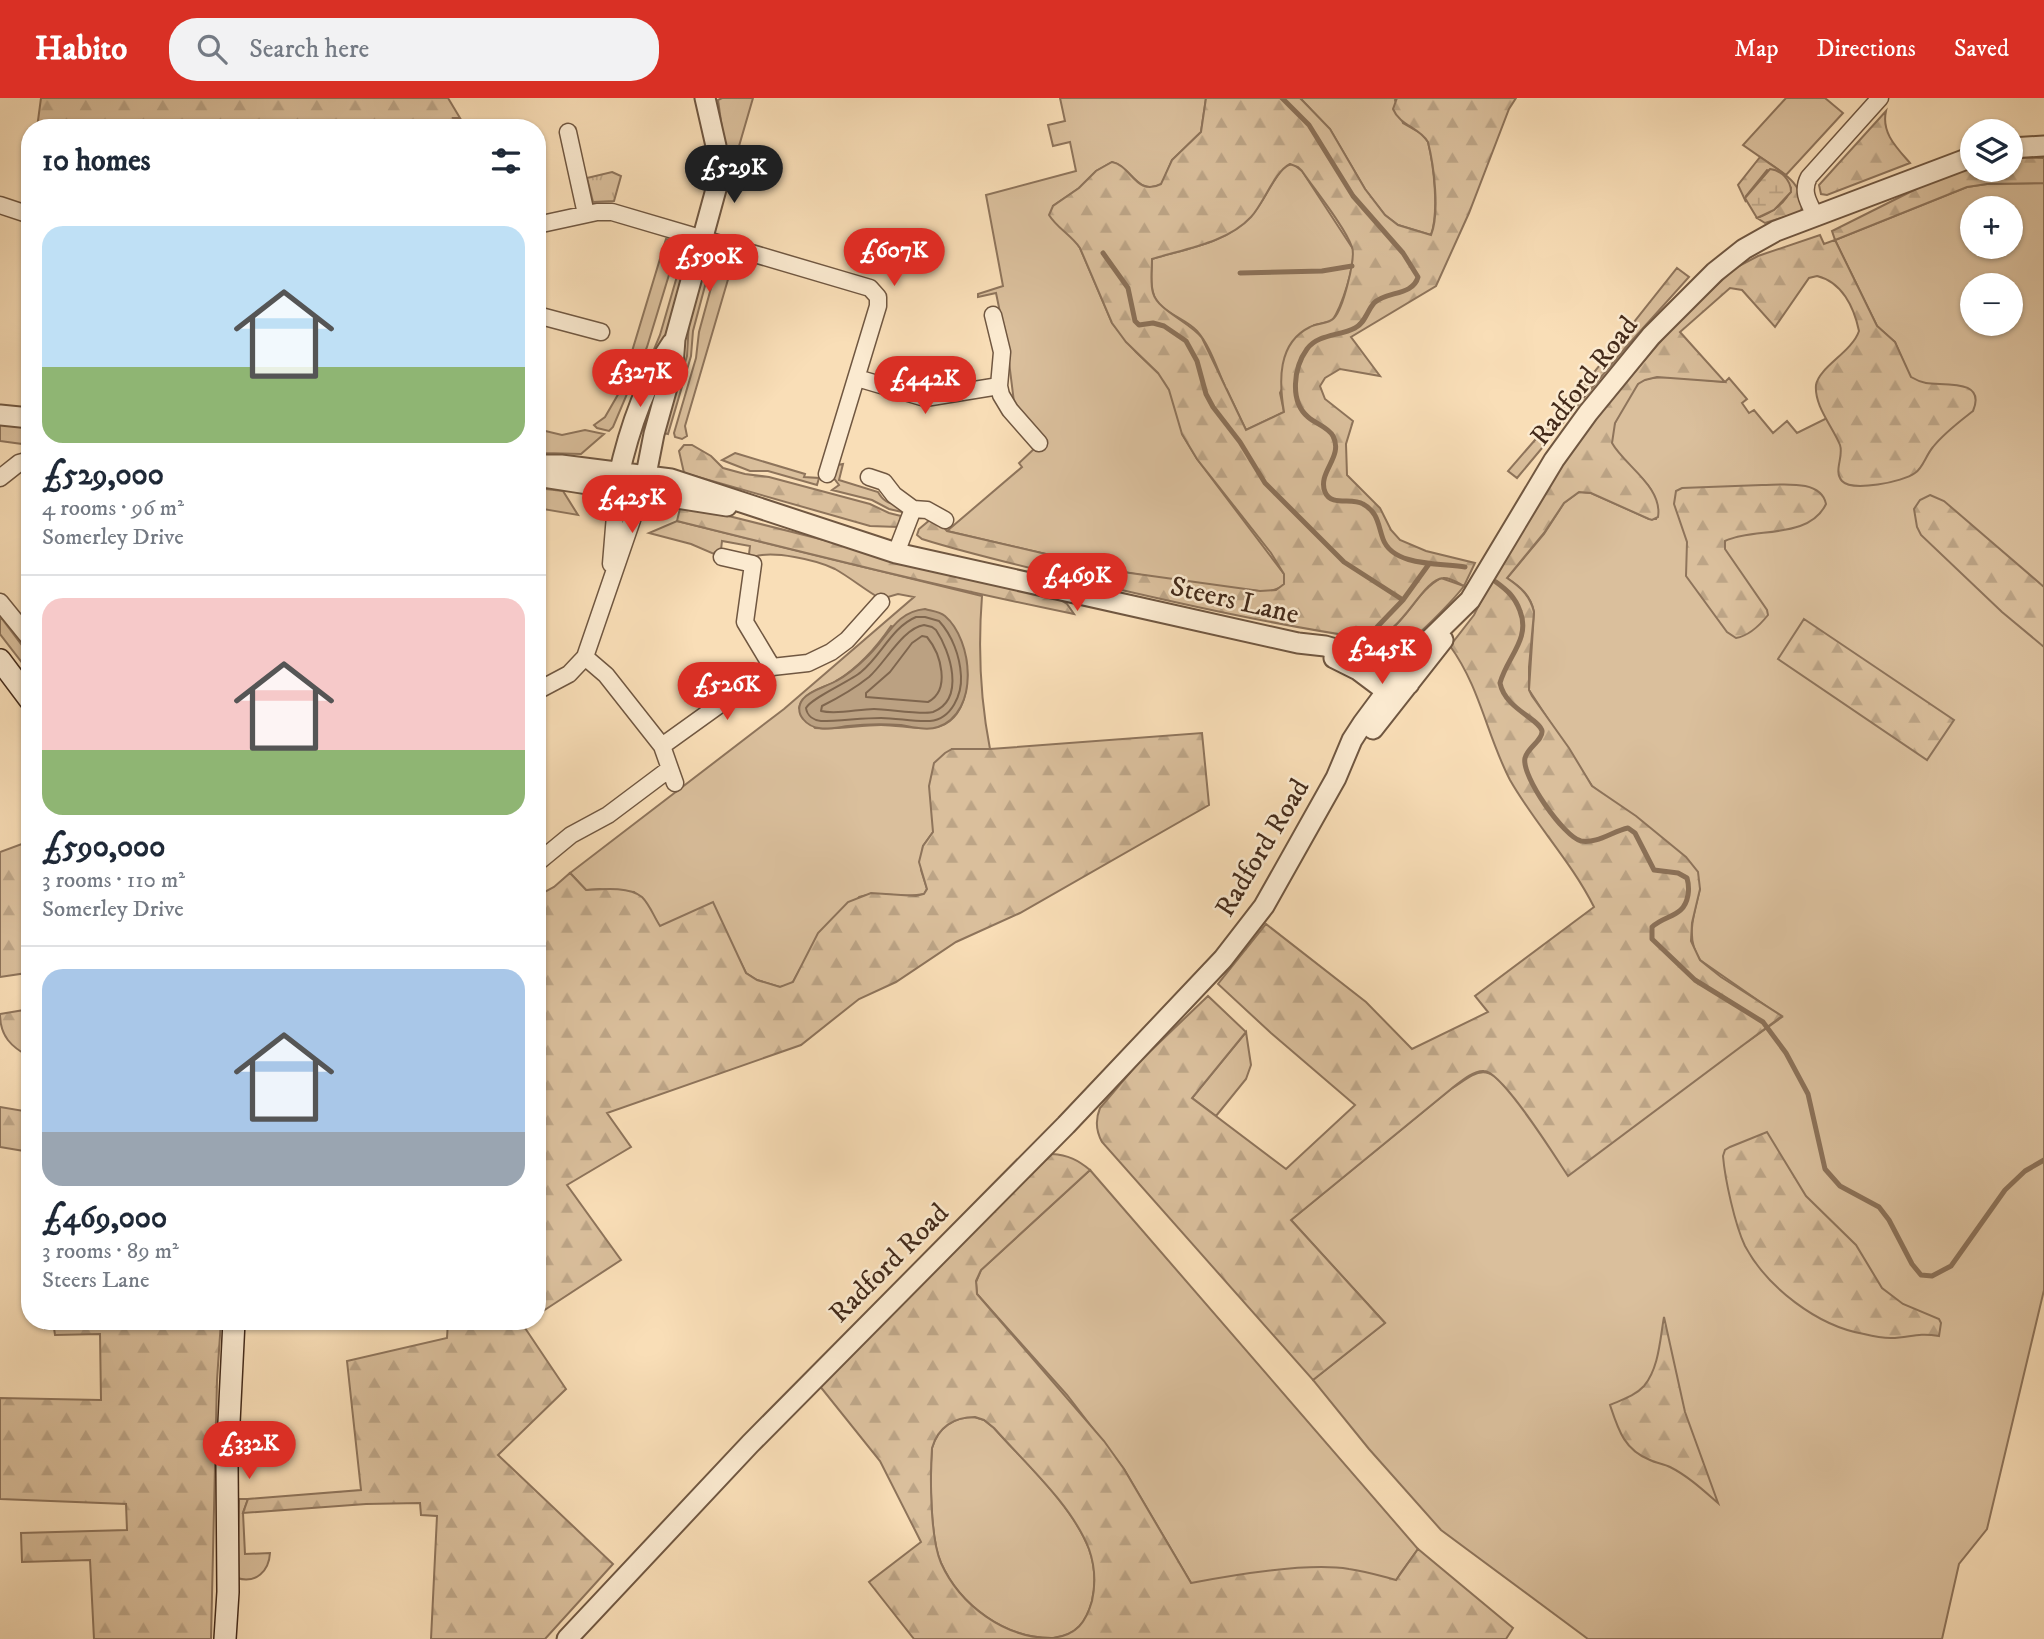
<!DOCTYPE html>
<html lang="en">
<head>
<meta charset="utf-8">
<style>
  body { margin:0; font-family:"IM FELL DW Pica",serif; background:#f2f2f3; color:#1f2937; height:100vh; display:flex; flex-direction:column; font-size:26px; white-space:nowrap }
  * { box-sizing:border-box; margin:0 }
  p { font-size:23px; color:#747a83 }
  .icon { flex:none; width:38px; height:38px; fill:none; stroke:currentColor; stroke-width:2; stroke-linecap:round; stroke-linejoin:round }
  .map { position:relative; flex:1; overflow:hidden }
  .panel { position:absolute; left:21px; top:21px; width:525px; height:1211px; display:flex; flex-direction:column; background:#fff; border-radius:28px; box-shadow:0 2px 5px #0004 }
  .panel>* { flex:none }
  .tools { position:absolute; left:1960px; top:21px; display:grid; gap:14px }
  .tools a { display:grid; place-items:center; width:63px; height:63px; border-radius:50%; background:#fff; box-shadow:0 2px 5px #0004; font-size:35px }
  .price { position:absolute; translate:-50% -60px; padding:0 16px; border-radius:24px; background:#d93025; color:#fff; font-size:23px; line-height:46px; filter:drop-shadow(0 2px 4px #0008) }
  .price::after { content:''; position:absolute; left:50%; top:42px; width:21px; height:16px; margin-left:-10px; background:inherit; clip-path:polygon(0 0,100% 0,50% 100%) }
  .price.current { background:#222; color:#fff }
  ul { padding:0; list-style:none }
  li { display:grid; align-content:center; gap:14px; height:371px; padding:0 21px }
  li+li { border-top:2px solid #e0e1e3 }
  li span { display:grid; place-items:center; height:217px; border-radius:21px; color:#555 }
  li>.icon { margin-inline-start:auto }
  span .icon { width:126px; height:126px; fill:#fffc; stroke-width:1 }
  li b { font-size:30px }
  h2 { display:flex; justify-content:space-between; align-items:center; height:84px; padding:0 21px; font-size:30px }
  header { display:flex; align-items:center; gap:42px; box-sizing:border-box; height:98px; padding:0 35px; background:#d93025; color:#fff }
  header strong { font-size:33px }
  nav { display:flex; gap:38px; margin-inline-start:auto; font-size:24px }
  .search { width:490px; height:63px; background:#f2f2f3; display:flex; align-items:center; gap:18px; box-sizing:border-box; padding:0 24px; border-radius:28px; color:#747a83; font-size:26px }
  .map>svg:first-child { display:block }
  .grass { fill:#dabf9c; stroke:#8e745b; stroke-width:2; fill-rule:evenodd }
  .forest { fill:url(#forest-firs); stroke:#8e745b; stroke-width:2; fill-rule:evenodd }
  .wetland { fill:url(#wetland-marsh); stroke:#8e745b; stroke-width:2 }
  .park { fill:url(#park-tufts); stroke:#8e745b; stroke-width:2 }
  .water { fill:#bba182; stroke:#8b7158; stroke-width:2 }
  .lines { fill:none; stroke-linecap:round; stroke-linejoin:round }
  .shore { stroke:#7f664e; stroke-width:2 }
  .stream { stroke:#8b7158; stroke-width:5 }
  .minor-casing { stroke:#705741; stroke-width:19 }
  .tertiary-casing { stroke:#705741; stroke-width:23 }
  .secondary-casing { stroke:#432a1a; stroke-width:24 }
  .minor { stroke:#fbead0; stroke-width:16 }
  .tertiary { stroke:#fbead0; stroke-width:19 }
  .secondary { stroke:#fbead0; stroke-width:21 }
  .labels { text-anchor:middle; stroke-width:5; stroke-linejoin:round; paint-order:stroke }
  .street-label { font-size:28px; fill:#432a1a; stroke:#fbead0 }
</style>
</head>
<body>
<header>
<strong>Habito</strong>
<div class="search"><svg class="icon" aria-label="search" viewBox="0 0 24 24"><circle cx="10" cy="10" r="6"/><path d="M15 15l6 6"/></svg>Search here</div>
<nav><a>Map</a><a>Directions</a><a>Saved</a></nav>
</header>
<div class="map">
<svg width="2044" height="1541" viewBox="0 0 2044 1541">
  <defs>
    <pattern id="forest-firs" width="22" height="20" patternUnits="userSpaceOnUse" patternTransform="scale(1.75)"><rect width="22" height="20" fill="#dabf9c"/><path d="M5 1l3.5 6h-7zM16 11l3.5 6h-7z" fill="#bca486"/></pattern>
    <pattern id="wetland-marsh" width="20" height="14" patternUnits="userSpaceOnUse" patternTransform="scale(1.75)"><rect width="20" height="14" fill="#dabf9c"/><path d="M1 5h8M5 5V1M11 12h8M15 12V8" fill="none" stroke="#bca486"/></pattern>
    <pattern id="park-tufts" width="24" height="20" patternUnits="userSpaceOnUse" patternTransform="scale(1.75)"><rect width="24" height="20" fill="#dabf9c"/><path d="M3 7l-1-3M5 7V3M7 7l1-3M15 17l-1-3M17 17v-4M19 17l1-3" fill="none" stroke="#bca486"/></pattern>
  </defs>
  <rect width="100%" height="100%" fill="#f9deb7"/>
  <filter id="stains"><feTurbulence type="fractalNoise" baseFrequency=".00286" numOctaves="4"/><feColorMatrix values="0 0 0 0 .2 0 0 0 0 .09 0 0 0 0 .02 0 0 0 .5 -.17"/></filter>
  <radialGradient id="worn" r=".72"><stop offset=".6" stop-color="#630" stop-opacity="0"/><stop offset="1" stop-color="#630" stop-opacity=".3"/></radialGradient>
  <path class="grass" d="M722 0H753L737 55 725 52 718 2Z
    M1060 0H1206L1201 34 1172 62 1162 86C1141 97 1134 77 1122 69 1119 66 1115 65 1112 64L1096 73 1079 90 1053 108 1060 129 1074 141 1080 150 1112 225 1136 254 1158 275 1224 286C1216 268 1210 248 1197 233 1184 219 1157 214 1153 194 1150 184 1152 171 1152 161 1184 151 1227 145 1251 118 1265 103 1271 83 1285 68L1293 66 1302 73 1353 151C1355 169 1342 208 1332 223L1314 227 1280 295 1284 314 1246 332 1227 292 1182 336 1197 361 1284 476V486L1282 489 1268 494 1202 487 1123 474 947 433 1022 369 1019 365 1035 350 1043 349 1047 344 1014 304 1007 248 996 195 978 199V196L1003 188 986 97 1076 73 1070 44 1053 48 1048 27 1065 23Z
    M1300 0H1397L1395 2 1403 25 1422 36 1428 44C1434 68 1439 114 1431 137L1398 127 1385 117 1365 91 1330 31Z
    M1786 0H1825L1843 15 1786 77 1743 47Z
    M2044 85V1192L1987 1431 1959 1466 1942 1541H1588L1441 1432 1369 1351 1313 1282 1385 1225 1291 1122 1451 991C1476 975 1485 963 1507 991L1747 944 1782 919 1700 862C1685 840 1694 815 1700 791L1608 701 1592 688 1529 592 1534 514C1531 498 1521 489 1507 480L1544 436 1564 405 1579 394 1591 395 1649 421H1656C1665 382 1612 364 1611 341 1611 329 1619 317 1625 306 1629 299 1634 289 1640 284 1654 274 1706 283 1725 284L1729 280 1747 301 1742 305 1749 315 1754 312 1773 335 1787 323 1797 335 1910 279 1895 244 1877 228 1835 142 1967 89 1987 86ZM1972 110H2011V149H1972ZM1972 187H2011V226H1972Z
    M666 141 679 144 647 249 613 329 609 333 597 330 594 327 605 319 620 293Z
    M686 147 690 156 665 239 638 290 660 237Z
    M714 154 693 233 691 258 668 336 663 335 687 258 689 223 705 167Z
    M720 157 734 161 685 328 687 338 682 341 675 339 674 335 696 260 699 234Z
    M537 331 562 337 585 332 604 336 581 356 545 355 544 339Z
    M735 355 805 376 804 379 819 380 817 387 768 373H750L722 362Z
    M843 366 839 382 878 394C883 403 888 405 898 407L902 414 889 411 872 402 832 392 839 387 833 379 837 367Z
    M537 390 563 393 578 417 537 410Z
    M677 423 982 498C978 549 980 600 990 651H952L933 734 923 748 921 772 927 791 924 796C902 801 881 792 859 799L800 871 793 884 788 887 780 889 757 882 746 875 739 861 660 829 644 802 634 794 600 791 586 792 570 775 784 611 914 499 898 496 881 501C865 492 851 480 835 471 817 462 772 452 754 459L749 456 750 448 722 443 721 452 714 456 691 446 649 435ZM891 528 966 561C970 587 965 628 930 630 914 631 897 627 881 627 859 627 837 632 815 630L799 610C803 593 825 590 838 582 860 568 876 550 891 528Z
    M1441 480 1464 488C1455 500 1412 546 1399 549 1387 551 1373 543 1361 539 1401 545 1410 496 1441 480Z
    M0 518 30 558V575L0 536Z
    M1246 934 1251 967 1246 981 1216 1018 1192 1000Z
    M1090 1072 1418 1451 1400 1476 1363 1541H1224L1124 1371 1067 1297 977 1196 976 1184 981 1172Z
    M974 1319 984 1322 994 1330C1025 1365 1072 1407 1089 1451 1095 1468 1096 1485 1092 1503 1086 1524 1077 1537 1054 1540 1006 1541 960 1508 941 1465 930 1440 930 1378 932 1350 938 1329 954 1319 974 1319Z
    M239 1401H248L243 1415 245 1456 270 1455C269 1473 256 1486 237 1480Z"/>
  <path class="forest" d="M41 0H448L460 20H453L456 30H37Z
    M1206 0H1300L1330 31 1365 91 1385 117 1398 127 1431 137C1440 115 1434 68 1428 44 1419 29 1400 28 1393 11L1397 0H1516L1509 11 1469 115 1436 188 1351 239 1380 278 1340 271 1325 280 1320 288 1325 301 1353 323 1346 346 1347 377 1380 410 1391 432 1400 442 1426 453 1475 465 1464 488C1458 485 1450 479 1443 480 1421 482 1402 538 1370 541 1275 527 1181 506 1087 484 1032 470 976 458 922 441L917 437 919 431 931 421 940 425 947 433 1123 474 1260 493 1276 492 1284 486V476L1271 455 1197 361 1182 336 1169 292 1158 275 1126 244 1112 225 1080 150C1071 137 1057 130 1049 117L1053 108 1079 90 1096 73 1112 64C1131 67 1136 99 1161 86L1172 62 1201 34ZM1290 66 1298 69 1302 73C1315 92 1345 129 1352 149 1356 160 1343 211 1334 220 1329 226 1317 225 1310 229 1277 245 1279 284 1284 314L1246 332 1202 240C1190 224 1158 213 1153 195 1150 185 1152 172 1152 161 1184 151 1227 145 1251 119 1264 105 1274 74 1290 66Z
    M1886 13C1881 35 1897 50 1910 65L1827 97 1821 96 1819 87Z
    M1760 59C1780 73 1807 86 1801 114L1765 125 1757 120C1771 115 1787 105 1791 90L1783 76 1767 72 1746 98V104L1738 87Z
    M2011 59 2044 60V85L1987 86 1967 89 1835 142 1877 228 1895 244 1911 279C1916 282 1921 284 1926 285 1942 288 1987 280 1973 313 1959 324 1944 335 1933 349 1926 357 1923 370 1915 375 1903 384 1852 394 1842 383 1833 373 1844 359 1840 347 1833 329 1814 308 1816 287 1819 269 1852 254 1859 233 1854 209 1842 184 1817 178L1809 180 1775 229 1742 192 1730 190 1680 234 1725 284 1657 279 1645 282 1638 286 1615 325 1612 345C1625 368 1663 389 1658 419L1652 422 1649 421 1591 395 1579 394 1564 405 1544 435 1507 480C1520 489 1530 497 1534 514L1529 569V592L1532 598 1569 650 1592 688 1636 718 1686 759 1698 774 1700 791 1692 825 1691 843 1700 862 1721 879 1782 918 1568 1078C1556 1060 1502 973 1484 973 1473 972 1459 985 1451 991L1291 1122 1385 1225 1313 1282 1102 1044C1096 1033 1095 1022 1100 1010L1139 964 1208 898 1246 934 1192 1000 1286 1071 1355 1007 1271 935 1218 886 1266 826 1366 904 1412 951 1488 914 1475 898 1594 809C1571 763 1535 726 1510 682 1487 638 1480 589 1450 548L1474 517 1500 465 1543 388 1611 301 1678 223 1735 170 1758 158 1820 137 1824 146 1835 142 1832 133 1920 89 1972 67V72H2011Z
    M1677 170 1689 179 1627 248 1517 380 1508 373 1595 273Z
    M0 324 30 327V347L0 343Z
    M684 347H692L711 358 723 370 745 376 769 379 870 406 889 415 901 418 898 429 870 428 684 375 679 353Z
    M1762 387C1782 387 1821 381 1826 406 1809 442 1754 429 1725 443V451L1767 512 1768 517C1760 527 1748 538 1736 540L1727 534 1686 478 1687 444 1674 406 1676 393 1682 390Z
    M1930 397 1944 403 2044 489V549L2002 514 1921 437 1917 429 1914 411 1920 402Z
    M681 406 1059 501 1067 506 1074 516C941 489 809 456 677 423Z
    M1804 521 1954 622 1927 662 1778 561Z
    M1202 635 1209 707 1020 815 956 844 896 884 859 901 801 947 607 1015 631 1049 567 1087 621 1162 537 1217V798L554 789 570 775 586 792C602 791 629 788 642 799 650 807 654 819 660 828L713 804 746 875 757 882 780 889 793 884 818 835 848 804 871 795 916 798 924 796 927 791 919 764 923 748 933 734 929 688 934 665 945 655 952 651H990Z
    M30 743V891L27 875 0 879V754Z
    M30 911V959C11 949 0 938 0 916Z
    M0 1009 30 1014V1054L0 1049Z
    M1767 1034 1806 1098 1856 1147 1882 1190 1903 1206 1939 1221 1941 1225 1939 1238C1916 1234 1910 1240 1891 1240 1882 1240 1872 1238 1864 1236 1817 1228 1767 1189 1745 1148 1735 1127 1725 1082 1723 1058L1725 1052 1730 1049Z
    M1052 1056C1068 1057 1078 1062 1090 1072L981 1172 976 1183 977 1196 1104 1343 1124 1371 1191 1485C1233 1477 1307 1464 1349 1471 1365 1473 1381 1478 1396 1482L1418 1451 1513 1530 1506 1541H914L869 1484 921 1444 880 1363 819 1287ZM975 1319 984 1322 994 1330C1025 1365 1072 1407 1089 1451 1095 1468 1096 1485 1092 1503 1086 1524 1077 1537 1053 1540 1005 1541 960 1507 941 1465 930 1440 930 1378 932 1350 938 1329 954 1319 975 1319Z
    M1664 1219 1685 1314 1718 1405C1703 1392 1688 1378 1670 1369 1664 1366 1656 1365 1650 1362 1624 1352 1618 1331 1610 1307 1621 1302 1635 1298 1644 1288 1659 1270 1660 1241 1664 1219Z
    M44 1223H221L217 1282 211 1541H94L90 1462 22 1464 21 1435 127 1432 126 1406 0 1401V1300L101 1302 100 1236 55 1237 54 1230 45 1231Z
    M448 1223H528L523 1227 566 1291 498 1357 613 1466 545 1541H431L437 1418 421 1417 420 1405 366 1406 243 1415 248 1401 361 1392 347 1263 447 1240Z"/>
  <path class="wetland" d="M1770 71C1781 72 1791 82 1791 94L1774 112 1757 120 1745 100Z"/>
  <path class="park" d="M612 74 621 78 614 103 593 104 587 80Z"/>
  <path class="water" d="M925 511C931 513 939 513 945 518 973 542 980 614 938 629 927 633 913 629 901 627 884 626 866 626 848 628 832 630 814 635 803 621 798 615 798 607 803 601 810 592 826 589 836 583 848 577 859 567 869 557 888 539 895 514 925 511Z"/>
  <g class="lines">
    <path class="shore" d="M916 519H925L939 523C952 537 960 558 961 578 962 596 952 621 930 623 914 624 897 620 881 620 861 620 841 623 821 623 814 622 807 618 806 610 811 600 849 584 861 574 881 558 892 529 916 519Z
      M924 527 932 529 936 532C950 553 966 601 933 614 924 617 887 611 874 611 858 611 837 617 821 613L822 608C838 600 854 591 869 579 885 565 903 530 924 527Z
      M922 538 927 539C941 556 951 592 928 604L866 599V595L890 574 912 545Z"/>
    <path class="stream" d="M1282 0 1309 27 1353 98 1403 155 1418 179C1413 198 1386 193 1374 205 1367 213 1365 225 1355 230 1340 238 1318 236 1307 251 1294 269 1289 303 1308 319 1316 326 1328 329 1333 338 1344 359 1317 374 1325 394 1331 409 1352 399 1363 406 1378 414 1378 427 1383 441 1393 469 1442 465 1465 469
      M1103 155 1128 190 1135 223 1139 227 1153 225 1164 228 1186 243 1197 263 1206 296 1213 309 1240 344 1265 385 1344 464 1403 502 1429 466
      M1240 175 1322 173 1352 168
      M1496 484C1507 492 1515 499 1520 513 1531 541 1507 559 1500 585 1505 611 1540 621 1542 633 1543 642 1527 650 1525 660 1521 678 1564 739 1581 743 1597 746 1613 733 1628 730L1635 735 1654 772 1678 775 1687 780C1689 787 1689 791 1688 797 1684 820 1666 816 1652 829V841L1695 882 1763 924 1786 955 1808 996 1825 1071 1840 1088 1879 1109 1889 1122 1912 1166 1921 1177 1932 1178 1951 1168 2005 1092 2025 1073 2044 1062
      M1377 529 1403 502"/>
    <g class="minor-casing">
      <path id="minor" d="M568 34 586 116
        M0 107 30 117
        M1816 119C1809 105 1801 94 1809 79L1880 0
        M537 127 597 114H612L870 190 878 199V208L827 376
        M537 217 601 234
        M993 217 1002 254 999 288 1001 297 1010 312 1039 345
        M857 280 925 300 999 288
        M869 379 884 384 894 397 913 411 927 412 945 422
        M0 380 19 365 30 362
        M896 455 913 411
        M722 459 753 466 745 524 772 569
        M611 466 618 381
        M0 504 30 541
        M585 559 606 577 662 648 675 685
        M537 593 569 576 585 559 644 387
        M662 648 772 569 808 565 831 554 847 542 881 504
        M537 765 571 737 608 717 668 672"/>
    </g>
    <g class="tertiary-casing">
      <path id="tertiary" d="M2011 50 2044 48
        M0 317 30 320
        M537 367H561L671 381 896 455 1298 545 1325 548 1363 559 1409 586
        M537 378 727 408
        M618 381C628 335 645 284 672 245
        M644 387 654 336 673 268 675 241 718 84 716 48 705 0
        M1334 560 1358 572 1394 599
        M1373 631 1443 542
        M567 1541 750 1346 1066 1027 1223 861 1264 808 1336 680 1352 642 1363 625 1412 559 1470 502 1554 362 1588 315 1651 238 1715 174 1744 151 1776 133 1972 59"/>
    </g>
    <g class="secondary-casing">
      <path id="secondary" d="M0 562 30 602
        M225 1541 228 1494 227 1365 234 1223"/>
    </g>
    <use href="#minor" class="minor"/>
    <use href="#tertiary" class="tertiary"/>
    <use href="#secondary" class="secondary"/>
  </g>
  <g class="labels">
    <g class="street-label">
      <text transform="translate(1583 282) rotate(-52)" y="10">Radford Road</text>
      <text transform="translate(1235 501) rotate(13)" y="10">Steers Lane</text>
      <text transform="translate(1261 749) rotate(-59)" y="10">Radford Road</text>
      <text transform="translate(888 1164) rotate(-45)" y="10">Radford Road</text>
    </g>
  </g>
  <rect width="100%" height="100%" filter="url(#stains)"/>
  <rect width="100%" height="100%" fill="url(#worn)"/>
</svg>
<div class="tools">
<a><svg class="icon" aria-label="layers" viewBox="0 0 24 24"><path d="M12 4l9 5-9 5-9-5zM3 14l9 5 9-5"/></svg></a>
<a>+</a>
<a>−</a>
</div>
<b class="price current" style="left:734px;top:107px">£529K</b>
<b class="price" style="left:894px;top:190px">£607K</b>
<b class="price" style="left:709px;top:196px">£590K</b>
<b class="price" style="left:640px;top:311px">£327K</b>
<b class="price" style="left:925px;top:318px">£442K</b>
<b class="price" style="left:632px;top:437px">£425K</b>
<b class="price" style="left:1077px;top:515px">£469K</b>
<b class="price" style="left:1382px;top:588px">£245K</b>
<b class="price" style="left:727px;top:624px">£526K</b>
<b class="price" style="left:249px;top:1383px">£332K</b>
<section class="panel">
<h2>10 homes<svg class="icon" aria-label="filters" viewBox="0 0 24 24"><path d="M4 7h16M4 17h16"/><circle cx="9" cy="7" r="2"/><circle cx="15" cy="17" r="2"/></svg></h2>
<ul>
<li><span style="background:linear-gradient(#bfe0f5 65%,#8fb573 0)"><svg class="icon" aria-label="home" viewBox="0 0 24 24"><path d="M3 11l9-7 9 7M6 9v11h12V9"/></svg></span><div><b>£529,000</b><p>4 rooms · 96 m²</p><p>Somerley Drive</p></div></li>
<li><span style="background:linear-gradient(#f6c9c9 70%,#8fb573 0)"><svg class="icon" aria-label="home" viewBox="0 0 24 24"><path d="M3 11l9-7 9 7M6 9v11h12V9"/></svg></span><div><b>£590,000</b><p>3 rooms · 110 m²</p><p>Somerley Drive</p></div></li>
<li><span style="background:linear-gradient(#a9c7e8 75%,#9aa5b1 0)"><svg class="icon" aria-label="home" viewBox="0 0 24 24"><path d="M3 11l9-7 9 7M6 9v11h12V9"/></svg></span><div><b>£469,000</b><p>3 rooms · 89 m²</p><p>Steers Lane</p></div></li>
</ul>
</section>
</div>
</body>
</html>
